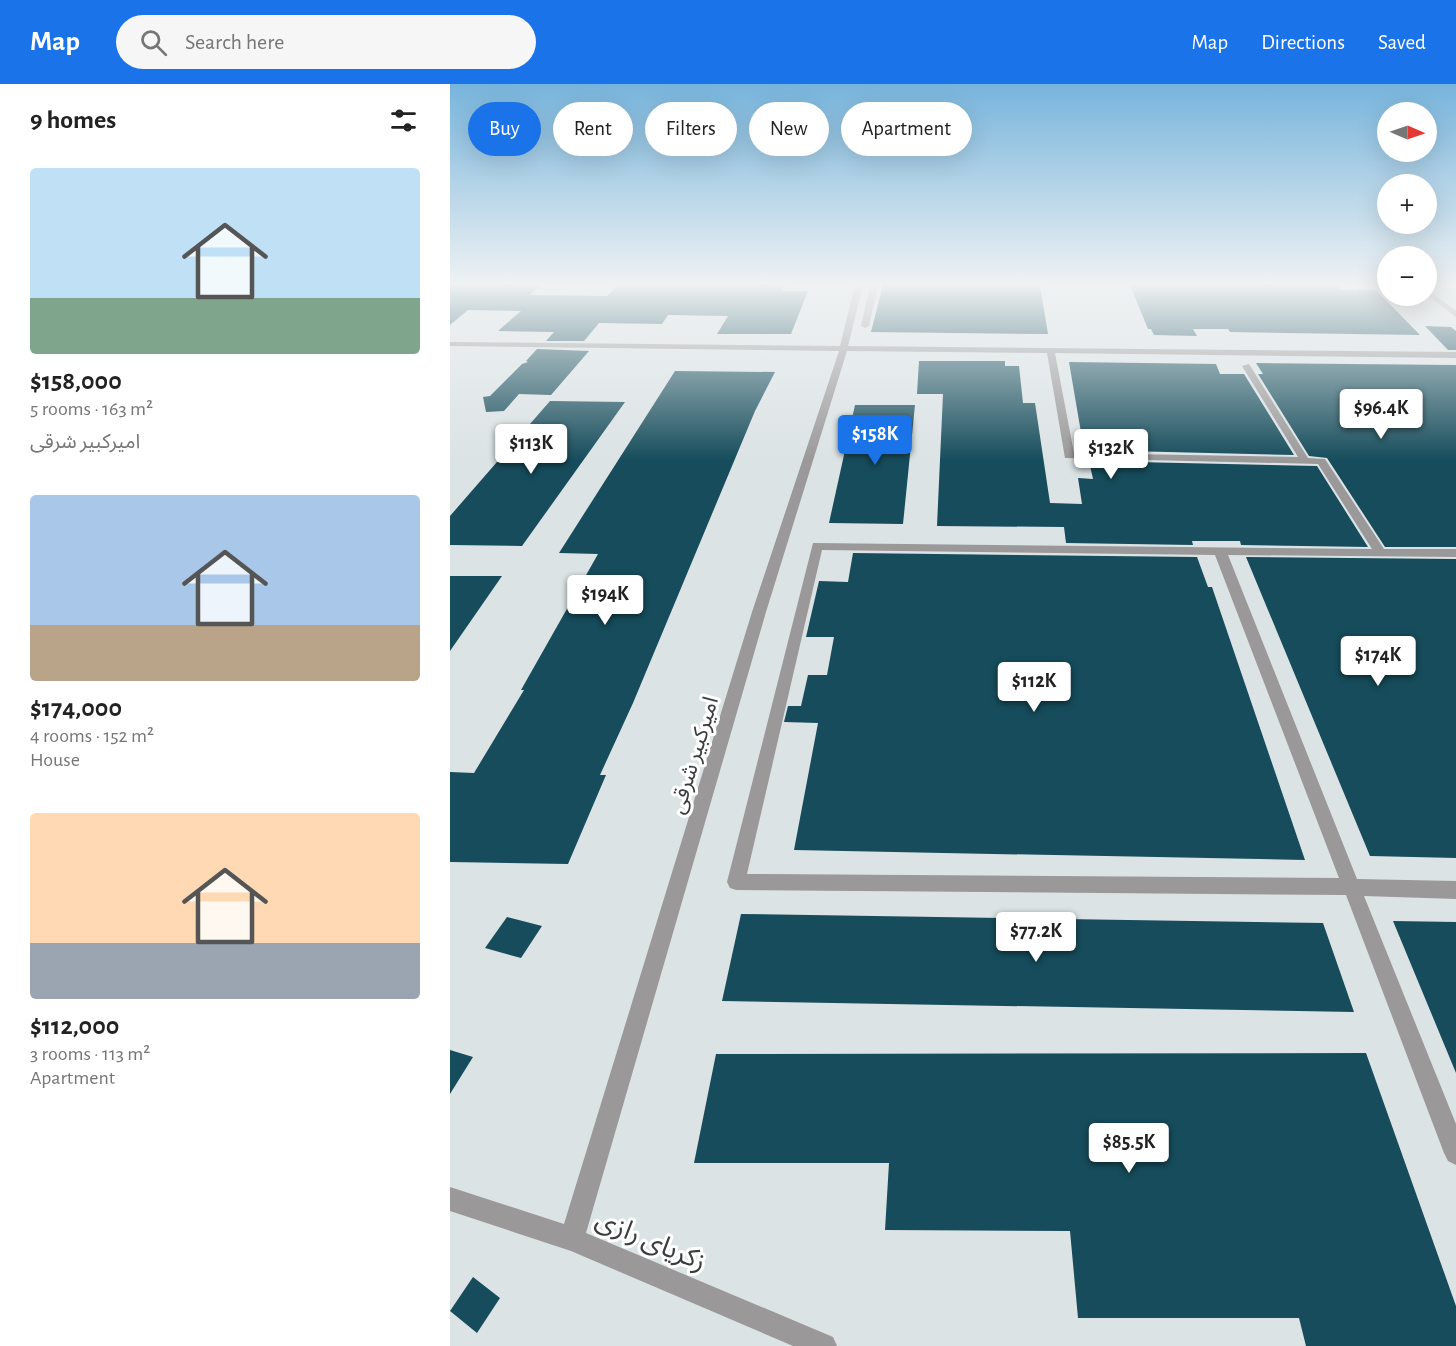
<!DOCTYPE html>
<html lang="en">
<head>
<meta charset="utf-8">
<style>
  body { margin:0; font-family:"Alegreya Sans","Noto Sans Arabic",sans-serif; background:#f6f6f6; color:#222; height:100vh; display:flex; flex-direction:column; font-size:22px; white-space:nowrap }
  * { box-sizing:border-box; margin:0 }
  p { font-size:20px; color:#767676 }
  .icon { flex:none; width:33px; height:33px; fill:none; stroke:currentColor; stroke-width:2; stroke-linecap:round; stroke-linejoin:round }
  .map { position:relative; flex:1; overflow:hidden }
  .sheet { display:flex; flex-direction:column; background:#fff; width:450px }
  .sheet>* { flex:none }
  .guide { position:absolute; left:18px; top:18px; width:570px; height:54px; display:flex; gap:12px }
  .needle { width:39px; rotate:92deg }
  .fabs { position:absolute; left:927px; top:18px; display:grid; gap:12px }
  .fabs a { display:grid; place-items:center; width:60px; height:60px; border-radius:50%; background:#fff; box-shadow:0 6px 24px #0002; font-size:30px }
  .price { position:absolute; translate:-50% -51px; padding:0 14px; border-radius:6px; background:#fff; color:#222; font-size:20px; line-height:39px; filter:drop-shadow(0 2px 3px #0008) }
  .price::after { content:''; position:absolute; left:50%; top:36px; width:18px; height:14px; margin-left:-9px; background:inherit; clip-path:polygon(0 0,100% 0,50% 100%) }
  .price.on { background:#1a73e8; color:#fff }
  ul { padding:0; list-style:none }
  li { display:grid; align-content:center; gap:12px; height:318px; padding:0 30px }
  li span { display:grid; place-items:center; height:186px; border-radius:6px; color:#555 }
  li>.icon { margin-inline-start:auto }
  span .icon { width:108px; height:108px; fill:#fffc; stroke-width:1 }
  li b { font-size:26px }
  h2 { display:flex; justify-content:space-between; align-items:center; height:72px; padding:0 30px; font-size:26px }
  .pill { padding:0 21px; border-radius:27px; background:#fff; box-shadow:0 6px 24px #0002; font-size:21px; line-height:54px }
  .pill.on { background:#1a73e8; color:#fff }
  header { display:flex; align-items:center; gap:36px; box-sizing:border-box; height:84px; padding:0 30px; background:#1a73e8; color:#fff }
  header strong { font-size:28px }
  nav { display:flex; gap:33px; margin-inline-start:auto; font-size:21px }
  .search { width:420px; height:54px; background:#f6f6f6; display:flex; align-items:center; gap:15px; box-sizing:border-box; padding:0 21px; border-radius:33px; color:#767676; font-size:22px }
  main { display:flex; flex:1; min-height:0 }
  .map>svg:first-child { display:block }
  .building { fill:#164c5b }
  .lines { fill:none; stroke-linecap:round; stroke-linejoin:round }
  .minor { fill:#9a9899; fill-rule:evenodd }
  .labels { text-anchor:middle; stroke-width:6; stroke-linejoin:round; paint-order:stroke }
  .street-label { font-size:22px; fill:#3a3c3d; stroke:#fff }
  .near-street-label { font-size:27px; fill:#3a3c3d; stroke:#fff }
</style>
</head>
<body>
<header>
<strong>Map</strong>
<div class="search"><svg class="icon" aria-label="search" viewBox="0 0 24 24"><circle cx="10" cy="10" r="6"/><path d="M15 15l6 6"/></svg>Search here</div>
<nav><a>Map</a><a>Directions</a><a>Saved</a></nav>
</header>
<main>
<section class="sheet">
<h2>9 homes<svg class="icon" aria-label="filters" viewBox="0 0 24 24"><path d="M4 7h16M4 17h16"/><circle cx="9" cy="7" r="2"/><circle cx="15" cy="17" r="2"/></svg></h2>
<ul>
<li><span style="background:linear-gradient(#bfe0f5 70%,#7fa58c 0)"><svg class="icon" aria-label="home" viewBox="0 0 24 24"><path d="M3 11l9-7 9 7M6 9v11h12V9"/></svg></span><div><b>$158,000</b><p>5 rooms · 163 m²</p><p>امیرکبیر شرقی</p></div></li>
<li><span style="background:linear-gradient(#a9c7e8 70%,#b9a48a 0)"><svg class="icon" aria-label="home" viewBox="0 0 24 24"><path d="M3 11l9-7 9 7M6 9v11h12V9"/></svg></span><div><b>$174,000</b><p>4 rooms · 152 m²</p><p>House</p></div></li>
<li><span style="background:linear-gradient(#ffd9b3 70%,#9aa5b1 0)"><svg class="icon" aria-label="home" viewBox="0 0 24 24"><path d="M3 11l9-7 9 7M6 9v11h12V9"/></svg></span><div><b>$112,000</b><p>3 rooms · 113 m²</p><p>Apartment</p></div></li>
</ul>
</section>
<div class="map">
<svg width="1006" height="1262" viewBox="0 0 1006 1262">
  <rect width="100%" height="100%" fill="#dce3e5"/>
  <path class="building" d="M0 201H92L79 211 157 212 168 201H335L332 207H358L341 250H267L278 232 218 231 212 240 149 239 134 257H96L104 248 48 247 71 227 18 226 0 241Z
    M433 201H590L598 250 421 248Z
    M680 201H886L891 206H926L970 251 780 248 778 245H743L747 252 704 251 701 245H698Z
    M975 242 1001 243 1006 247V266H998Z
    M87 265 139 267 101 311 69 310 54 327 36 328 33 313 40 312 72 280 78 278 76 277Z
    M469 277H555V282H569L573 319H585L600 419 632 420 628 394 643 395 639 377 867 382 918 463 791 461 790 457H742L743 461 616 459 614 443 487 442 493 310H467Z
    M619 278 766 280 770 290H794L844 371 634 366Z
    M806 279 1006 281V463H935L877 374 859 372 808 290H813Z
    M225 287 325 288 305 327 183 619 150 691H156L118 780 0 778V688L24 689 74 606H71L148 470 109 469Z
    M100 317 175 318 72 462 0 461V432Z
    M405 321H465L453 440 379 439Z
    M403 469 747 473 758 503H762L855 776 344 766 368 639 334 638 338 622H351L358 591H377L384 553H356L369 497 398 498Z
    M796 473 1006 475V774L920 772Z
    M0 492H52L0 567Z
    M291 830 873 839 904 928 272 917Z
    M57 833 92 842 71 874 35 864Z
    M943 837 1006 838V989Z
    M0 966 23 973 0 1010Z
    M916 969 1006 1222V1262H856L849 1234H628L620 1147 435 1146 439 1079H244L266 970Z
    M23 1193 50 1214 27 1249 0 1227Z"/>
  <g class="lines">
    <path class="minor" d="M405 201H413L398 262 1006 268V274L605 269 624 369 848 373 792 282 799 280 858 374 875 375 934 465H1006V473L778 471 907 795 1006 797V815L914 812 1006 1040V1081L998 1077 994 1069 896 811 286 806 280 804 277 798 363 459 922 465 868 380 615 374 597 269 397 267 316 528 136 1149 383 1253 387 1262H343L121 1167 0 1127V1103L114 1140 302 528 389 267 0 262V258L390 262ZM372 466 765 471 889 794 297 790Z
      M420 201H428L419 242 415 244 411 242Z
      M976 204 1006 227V233L976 210Z"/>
  </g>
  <linearGradient id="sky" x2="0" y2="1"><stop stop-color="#77b4dc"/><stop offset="0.53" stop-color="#eff2f3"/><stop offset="1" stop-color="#eff2f3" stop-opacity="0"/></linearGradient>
  <rect width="1006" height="377" fill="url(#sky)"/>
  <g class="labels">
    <g class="street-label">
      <text transform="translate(243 671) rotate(-73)" y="8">امیرکبیر شرقی</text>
    </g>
    <g class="near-street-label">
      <text transform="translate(201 1156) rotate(23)" y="9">زکریای رازی</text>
    </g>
  </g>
</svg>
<div class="fabs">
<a><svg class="needle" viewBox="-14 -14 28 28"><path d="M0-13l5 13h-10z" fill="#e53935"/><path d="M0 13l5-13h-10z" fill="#767676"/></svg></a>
<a>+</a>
<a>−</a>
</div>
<b class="price" style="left:931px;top:356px">$96.4K</b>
<b class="price on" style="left:425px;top:382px">$158K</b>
<b class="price" style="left:81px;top:391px">$113K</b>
<b class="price" style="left:661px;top:396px">$132K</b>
<b class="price" style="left:155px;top:542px">$194K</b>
<b class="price" style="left:928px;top:603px">$174K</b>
<b class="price" style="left:584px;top:629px">$112K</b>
<b class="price" style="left:586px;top:879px">$77.2K</b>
<b class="price" style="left:679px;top:1090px">$85.5K</b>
<div class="guide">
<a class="pill on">Buy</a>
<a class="pill">Rent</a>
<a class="pill">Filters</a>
<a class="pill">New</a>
<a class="pill">Apartment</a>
</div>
</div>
</main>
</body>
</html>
